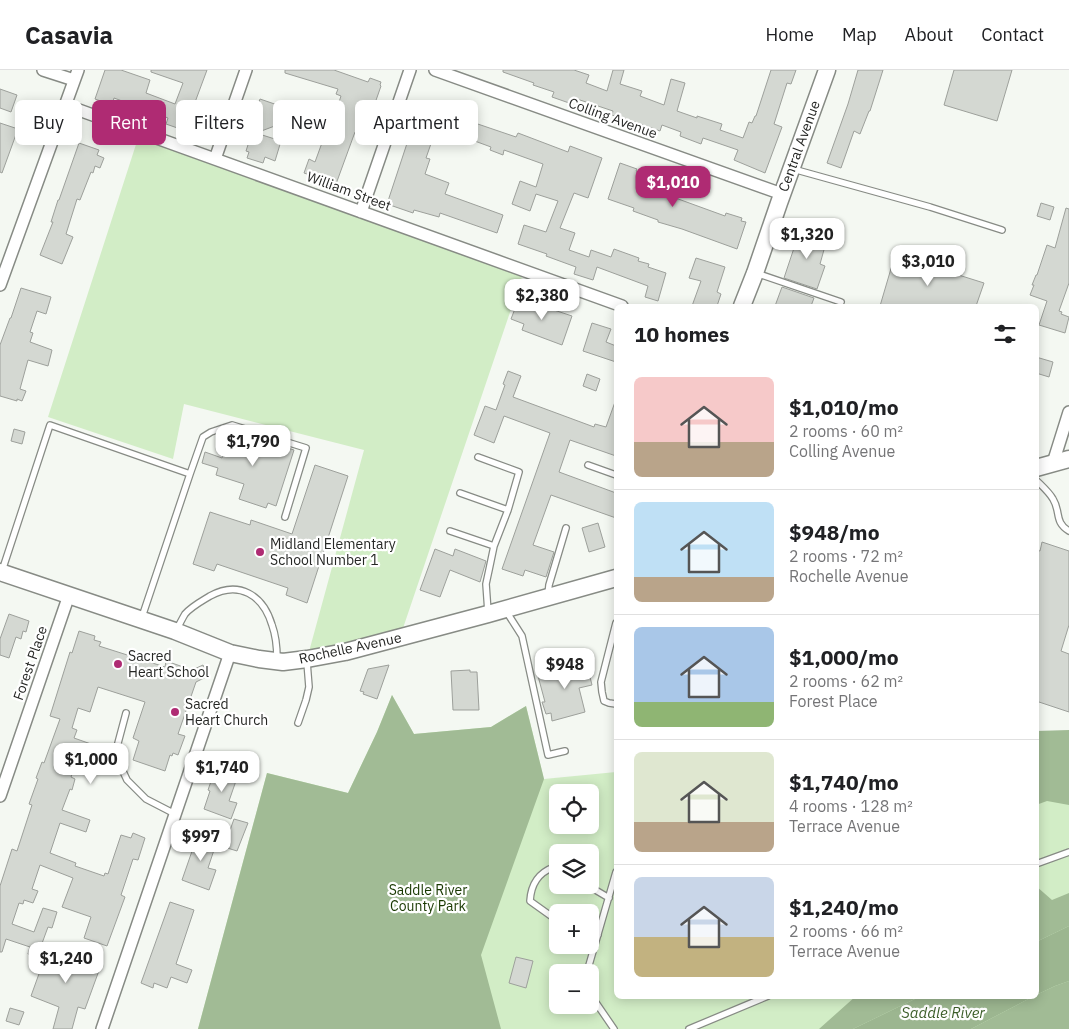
<!DOCTYPE html>
<html lang="en">
<head>
<meta charset="utf-8">
<style>
  body { margin:0; font-family:"IBM Plex Sans",sans-serif; background:#f6f6f6; color:#202124; height:100vh; display:flex; flex-direction:column; font-size:19px; white-space:nowrap }
  * { box-sizing:border-box; margin:0 }
  p { font-size:16px; color:#757577 }
  .icon { flex:none; width:28px; height:28px; fill:none; stroke:currentColor; stroke-width:2; stroke-linecap:round; stroke-linejoin:round }
  .map { position:relative; flex:1; overflow:hidden }
  .details { position:absolute; left:614px; top:234px; width:425px; height:695px; display:flex; flex-direction:column; background:#fff; border-radius:8px; box-shadow:0 2px 12px #0003 }
  .details>* { flex:none }
  .top-card { position:absolute; left:15px; top:30px; width:475px; height:45px; display:flex; gap:10px }
  .fabs { position:absolute; left:549px; top:714px; display:grid; gap:10px }
  .fabs a { display:grid; place-items:center; width:50px; height:50px; border-radius:8px; background:#fff; box-shadow:0 2px 12px #0003; font-size:25px }
  .price { position:absolute; translate:-50% -42px; padding:0 11px; border-radius:10px; background:#fff; color:#222; font-size:16px; line-height:32px; filter:drop-shadow(0 1px 2px #0008) }
  .price::after { content:''; position:absolute; left:50%; top:30px; width:15px; height:11px; margin-left:-8px; background:inherit; clip-path:polygon(0 0,100% 0,50% 100%) }
  .price.current { background:#af2b73; color:#fff }
  ul { padding:0; list-style:none }
  li { display:flex; align-items:center; gap:15px; height:125px; padding:0 20px }
  li+li { border-top:1px solid #e0e0e0 }
  li span { display:grid; place-items:center; flex:none; width:140px; height:100px; border-radius:8px; color:#555 }
  li>.icon { margin-inline-start:auto }
  span .icon { width:60px; height:60px; fill:#fffc; stroke-width:1 }
  li b { font-size:21px }
  h2 { display:flex; justify-content:space-between; align-items:center; height:60px; padding:0 20px; font-size:21px }
  .pill { padding:0 18px; border-radius:8px; background:#fff; box-shadow:0 2px 12px #0003; font-size:18px; line-height:45px }
  .pill.current { background:#af2b73; color:#fff }
  header { display:flex; align-items:center; gap:30px; box-sizing:border-box; height:70px; padding:0 25px; background:#fff; border-bottom:1px solid #e0e0e0 }
  header strong { font-size:24px }
  nav { display:flex; gap:28px; margin-inline-start:auto; font-size:18px }
  .map>svg:first-child { display:block }
  .green { fill:#d2edc6; fill-rule:evenodd }
  .forest { fill:#a1bb95 }
  .water { fill:#9cb690 }
  .building { fill:#d4d8d2; stroke:#9da09b }
  .lines { fill:none; stroke-linecap:round; stroke-linejoin:round }
  .lane-casing { stroke:#878b85; stroke-width:8 }
  .street-casing { stroke:#878b85; stroke-width:14 }
  .secondary-casing { stroke:#878b85; stroke-width:19 }
  .lane { stroke:#fff; stroke-width:5.5 }
  .street { stroke:#fff; stroke-width:11 }
  .secondary { stroke:#fff; stroke-width:16 }
  .poi-dot { fill:#af2b73; stroke:#fff; stroke-width:2 }
  .labels { text-anchor:middle; stroke-width:4.5; stroke-linejoin:round; paint-order:stroke }
  .street-label { font-size:14px; fill:#262725; stroke:#fff }
  .poi-label { font-size:14px; fill:#262725; stroke:#fff; text-anchor:start }
  .park-label { font-size:14px; fill:#183800; stroke:#fff }
  .water-label { font-size:15px; font-style:italic; fill:#3c5e29; stroke:#fff }
</style>
</head>
<body>
<header>
<strong>Casavia</strong>
<nav><a>Home</a><a>Map</a><a>About</a><a>Contact</a></nav>
</header>
<div class="map">
<svg width="1069" height="959" viewBox="0 0 1069 959">
  <rect width="100%" height="100%" fill="#f4f8f2"/>
  <path class="green" d="M140 62 524 201 400 567 307 589 364 380 184 334 173 389 48 347Z
    M392 625 414 664 491 657 526 636 544 709 616 702V926H1036V721L1069 715V959H198L267 703 348 723 377 662ZM558 722H590V755H558ZM558 782H590V815H558ZM558 842H590V875H558ZM558 902H590V935H558Z"/>
  <path class="forest" d="M392 625 414 664 491 657 526 636 544 709 481 885 501 959H198L267 703 348 723 377 662Z
    M1069 660V735L1047 731 1036 735V661Z
    M1036 816 1052 830 1069 823V856L1036 872Z
    M1069 911V959H971L1034 926H1036V925L1055 916Z
    M856 926H921L853 959H819Z"/>
  <path class="water" d="M1069 856V911L1055 916 1036 925V872Z
    M921 926H1034L971 959H853Z"/>
  <path class="building" d="M105 0H121L150 10 146 23 175 34 183 13 151 2V0H207L191 43H192L186 61 166 54 168 48 114 28 112 35 95 29Z
    M285 0H334L368 12 370 8 381 12 380 15 381 16 374 36 369 34 359 63 355 62 336 114 304 103 309 89 315 92 327 59 330 60 341 26 336 24 338 19 285 3Z
    M503 0H574L589 5 586 13 607 21 613 0H624L620 14 642 21 640 26 664 35 671 9 685 13 677 41 697 48V46L722 54 720 60 743 68 749 52 752 53 755 46H756L771 0H796L791 14 787 13 774 54 782 57 765 103 734 90 738 80 703 68 701 74 680 66 681 62 662 55 660 61 632 51 631 52 612 45 613 41 574 28 572 34 552 27 554 22 533 15 534 13 503 2Z
    M858 0H883L870 41H869L860 64 854 61 841 98 827 93 848 34Z
    M954 0H1012L997 51 944 35Z
    M0 19 17 25 11 42 0 38Z
    M260 29 292 40 288 51 256 63 281 71 275 91 265 87 263 93 247 88 249 82 246 81 255 53 252 52Z
    M421 31 452 41 451 43 466 48V50L516 67 518 63 568 82 570 76 602 88 588 128 574 123 560 158 575 163 569 180 589 187 591 180 611 187 614 179 639 188 638 191 649 194 648 197 666 203 658 231 645 227 648 216 597 197 593 210 574 204 576 197 546 186 547 184 518 174 524 155 546 162 558 131 536 124 530 141 512 134 520 111 536 117 543 94 504 80 503 85 490 80 491 77 472 70 473 65 447 55 445 59 441 58 438 67 434 65 426 88 430 89 425 104 449 113 445 124 503 145 497 163 440 143 439 147 414 140 413 143 387 134Z
    M0 53 18 59 2 103 0 102Z
    M79 73 99 80 97 85 104 88 100 98 95 96 93 103 91 102 80 130 77 129 66 164 73 167 62 194 40 185 53 152H51L58 130H59Z
    M620 93 637 99 636 101 663 111 659 122 725 146 726 143 742 148 741 151 746 152 737 179 682 159 658 152V150L633 141 634 138 608 129Z
    M1041 133 1054 137 1050 150 1037 146Z
    M1066 138 1069 139V213L1059 241 1062 242 1061 244 1069 247 1065 263 1039 255 1047 231 1030 225 1034 215H1032L1036 205H1037L1047 175 1055 178Z
    M798 160 827 169 820 194 825 196 817 219 784 208 794 178H793Z
    M895 185 984 213 976 236H880Z
    M696 188 725 197 717 222 721 224 717 236H692L701 211 689 208Z
    M782 217 814 228 811 236H775Z
    M21 218 51 227 46 244 37 241 30 262 33 263 30 272 52 280 48 296 28 290 20 319 26 321 22 331 17 329V331L0 326V275L10 248H11Z
    M524 228 539 234V235L572 246 562 275 522 260 524 254 511 249 518 231 523 233Z
    M592 253 611 259 606 272 616 276V292L583 281Z
    M1036 287 1053 292 1049 307 1036 303Z
    M508 301 521 306 513 327 594 357 595 354 606 357 615 332H616V386L570 370 559 402 616 423V448L551 425 533 475 554 482 546 507 525 500 523 506 502 499 550 363 504 346 494 373 474 365 485 336 496 340 505 315 503 314Z
    M587 304 600 309 596 321 583 316Z
    M14 359 25 362 22 374 11 371Z
    M231 360 294 380 276 436 268 433 266 438 239 429 244 414 216 405 218 398 202 393 205 382 222 388Z
    M315 395 348 406 307 533 286 525 288 518 217 494 214 501 193 494 210 442 250 455 251 450 292 464Z
    M598 453 605 477 589 482 582 458Z
    M1042 472 1069 481V555L1061 581 1069 584V642L1036 631V480L1040 481Z
    M435 479 453 486 455 479 486 491 480 512 450 500 440 527 420 520Z
    M9 544 29 551 26 562 23 561 21 569 16 567 9 588 0 585V569Z
    M79 561 95 566 94 570 101 572 99 576 165 597 166 591 192 600 203 595 208 606 196 612 178 664 185 666 178 685 173 683 172 686 170 685 165 701 133 690 139 671 133 668 145 632 98 617 90 642 78 638 72 658 77 660 74 668 108 680 103 694 79 686 71 707 75 709 72 720 70 719 62 740 90 750 86 762 60 753 50 783 76 793 75 796 104 806 105 803 108 804 121 765 131 768 133 763 145 768 138 790 133 789 121 825 125 827 107 876 84 868 91 847 62 837 73 808 40 795 32 819 38 821 33 833 24 830 23 834 19 833 12 854 34 862 43 838 57 842 52 858 48 857 37 887 28 884 30 877 6 869 2 882H0V816L12 779 17 781 32 735 29 734 38 709 36 708 42 692 44 693 60 649 50 646 70 582 72 583Z
    M586 591 592 615 579 618 585 642 552 651 551 643 546 644 542 632H545L538 606H541V604L572 596 571 595Z
    M389 595 377 629 363 624 364 622 360 621 368 599Z
    M470 600V602H477L479 640H453L451 601Z
    M216 697 238 705 229 731 237 733 231 749 204 739 210 721 208 720Z
    M234 749 248 753 237 781 224 777Z
    M199 761 218 768 208 798 216 800 209 820 182 810Z
    M170 832 194 840 176 894 192 900 187 913 171 907 167 918 154 913 153 918 141 913Z
    M50 875 101 895 85 939 78 937 72 959H53L59 937 31 926 40 901 42 902Z
    M516 887 533 891 526 918 509 913Z
    M10 938 24 942 19 955 6 951Z"/>
  <g class="lines">
    <g class="lane-casing">
      <path id="lane" d="M793 99 930 137 1002 160
        M756 203 841 232
        M478 387 519 402 508 440 494 476 489 500 486 514 488 542
        M588 395 616 405
        M190 404 203 367 211 362 232 355 306 378 285 447
        M1036 410C1042 416 1049 422 1053 429 1061 442 1054 452 1069 461
        M460 423 508 440
        M450 461 494 476
        M2 501 50 355 190 404 142 547
        M548 525 549 515 566 458
        M506 541 522 566 548 685 565 681
        M616 553 601 612 602 622 604 631 609 633 616 634
        M176 561C179 555 182 549 185 544 192 536 202 531 210 526 239 510 263 525 272 555 276 566 277 577 277 589
        M126 643 118 673 120 695 127 710 146 729 175 744
        M298 653 306 630 309 617 307 592
        M1036 794 1069 782
        M558 799 554 797C538 803 531 814 530 831L551 846 558 849
        M587 815 609 828
        M590 862 598 865
        M587 902 616 802
        M590 924 614 959
        M689 959 768 926"/>
    </g>
    <g class="street-casing">
      <path id="street" d="M43 0 74 10
        M435 0 782 124
        M65 35 622 236
        M215 89 246 0
        M361 142 410 0
        M0 215 78 0
        M1053 393 1069 342
        M0 726 69 525
        M102 959 230 583"/>
    </g>
    <g class="secondary-casing">
      <path id="secondary" d="M742 236 755 203 779 133 827 0
        M1036 398 1069 389
        M0 502 175 561 230 583 259 589 283 592 307 589 345 582 488 544 616 508"/>
    </g>
    <use href="#lane" class="lane"/>
    <use href="#street" class="street"/>
    <use href="#secondary" class="secondary"/>
  </g>
  <g class="poi-dot">
    <circle cx="260" cy="482" r="5"/>
    <circle cx="118" cy="594" r="5"/>
    <circle cx="175" cy="642" r="5"/>
  </g>
  <g class="labels">
    <g class="street-label">
      <text transform="translate(613 48) rotate(20)" y="5">Colling Avenue</text>
      <text transform="translate(799 76) rotate(-70)" y="5">Central Avenue</text>
      <text transform="translate(349 121) rotate(20)" y="5">William Street</text>
      <text transform="translate(350 578) rotate(-12)" y="5">Rochelle Avenue</text>
      <text transform="translate(30 593) rotate(-71)" y="5">Forest Place</text>
    </g>
    <g class="poi-label">
      <text x="270" y="479">Midland Elementary<tspan x="270" dy="16">School Number 1</tspan></text>
      <text x="128" y="591">Sacred<tspan x="128" dy="16">Heart School</tspan></text>
      <text x="185" y="639">Sacred<tspan x="185" dy="16">Heart Church</tspan></text>
    </g>
    <g class="park-label">
      <text x="428" y="825">Saddle River<tspan x="428" dy="16">County Park</tspan></text>
    </g>
    <g class="water-label">
      <text x="943" y="948">Saddle River</text>
    </g>
  </g>
</svg>
<div class="fabs">
<a><svg class="icon" aria-label="locate" viewBox="0 0 24 24"><circle cx="12" cy="12" r="6"/><path d="M12 2v4M12 18v4M2 12h4M18 12h4"/></svg></a>
<a><svg class="icon" aria-label="layers" viewBox="0 0 24 24"><path d="M12 4l9 5-9 5-9-5zM3 14l9 5 9-5"/></svg></a>
<a>+</a>
<a>−</a>
</div>
<b class="price current" style="left:673px;top:138px">$1,010</b>
<b class="price" style="left:807px;top:190px">$1,320</b>
<b class="price" style="left:928px;top:217px">$3,010</b>
<b class="price" style="left:542px;top:251px">$2,380</b>
<b class="price" style="left:253px;top:397px">$1,790</b>
<b class="price" style="left:565px;top:620px">$948</b>
<b class="price" style="left:91px;top:715px">$1,000</b>
<b class="price" style="left:222px;top:723px">$1,740</b>
<b class="price" style="left:201px;top:792px">$997</b>
<b class="price" style="left:66px;top:914px">$1,240</b>
<div class="top-card">
<a class="pill">Buy</a>
<a class="pill current">Rent</a>
<a class="pill">Filters</a>
<a class="pill">New</a>
<a class="pill">Apartment</a>
</div>
<section class="details">
<h2>10 homes<svg class="icon" aria-label="filters" viewBox="0 0 24 24"><path d="M4 7h16M4 17h16"/><circle cx="9" cy="7" r="2"/><circle cx="15" cy="17" r="2"/></svg></h2>
<ul>
<li><span style="background:linear-gradient(#f6c9c9 65%,#b9a48a 0)"><svg class="icon" aria-label="home" viewBox="0 0 24 24"><path d="M3 11l9-7 9 7M6 9v11h12V9"/></svg></span><div><b>$1,010/mo</b><p>2 rooms · 60 m²</p><p>Colling Avenue</p></div></li>
<li><span style="background:linear-gradient(#bfe0f5 75%,#b9a48a 0)"><svg class="icon" aria-label="home" viewBox="0 0 24 24"><path d="M3 11l9-7 9 7M6 9v11h12V9"/></svg></span><div><b>$948/mo</b><p>2 rooms · 72 m²</p><p>Rochelle Avenue</p></div></li>
<li><span style="background:linear-gradient(#a9c7e8 75%,#8fb573 0)"><svg class="icon" aria-label="home" viewBox="0 0 24 24"><path d="M3 11l9-7 9 7M6 9v11h12V9"/></svg></span><div><b>$1,000/mo</b><p>2 rooms · 62 m²</p><p>Forest Place</p></div></li>
<li><span style="background:linear-gradient(#dfe7d0 70%,#b9a48a 0)"><svg class="icon" aria-label="home" viewBox="0 0 24 24"><path d="M3 11l9-7 9 7M6 9v11h12V9"/></svg></span><div><b>$1,740/mo</b><p>4 rooms · 128 m²</p><p>Terrace Avenue</p></div></li>
<li><span style="background:linear-gradient(#c9d6e8 60%,#c2b280 0)"><svg class="icon" aria-label="home" viewBox="0 0 24 24"><path d="M3 11l9-7 9 7M6 9v11h12V9"/></svg></span><div><b>$1,240/mo</b><p>2 rooms · 66 m²</p><p>Terrace Avenue</p></div></li>
</ul>
</section>
</div>
</body>
</html>
